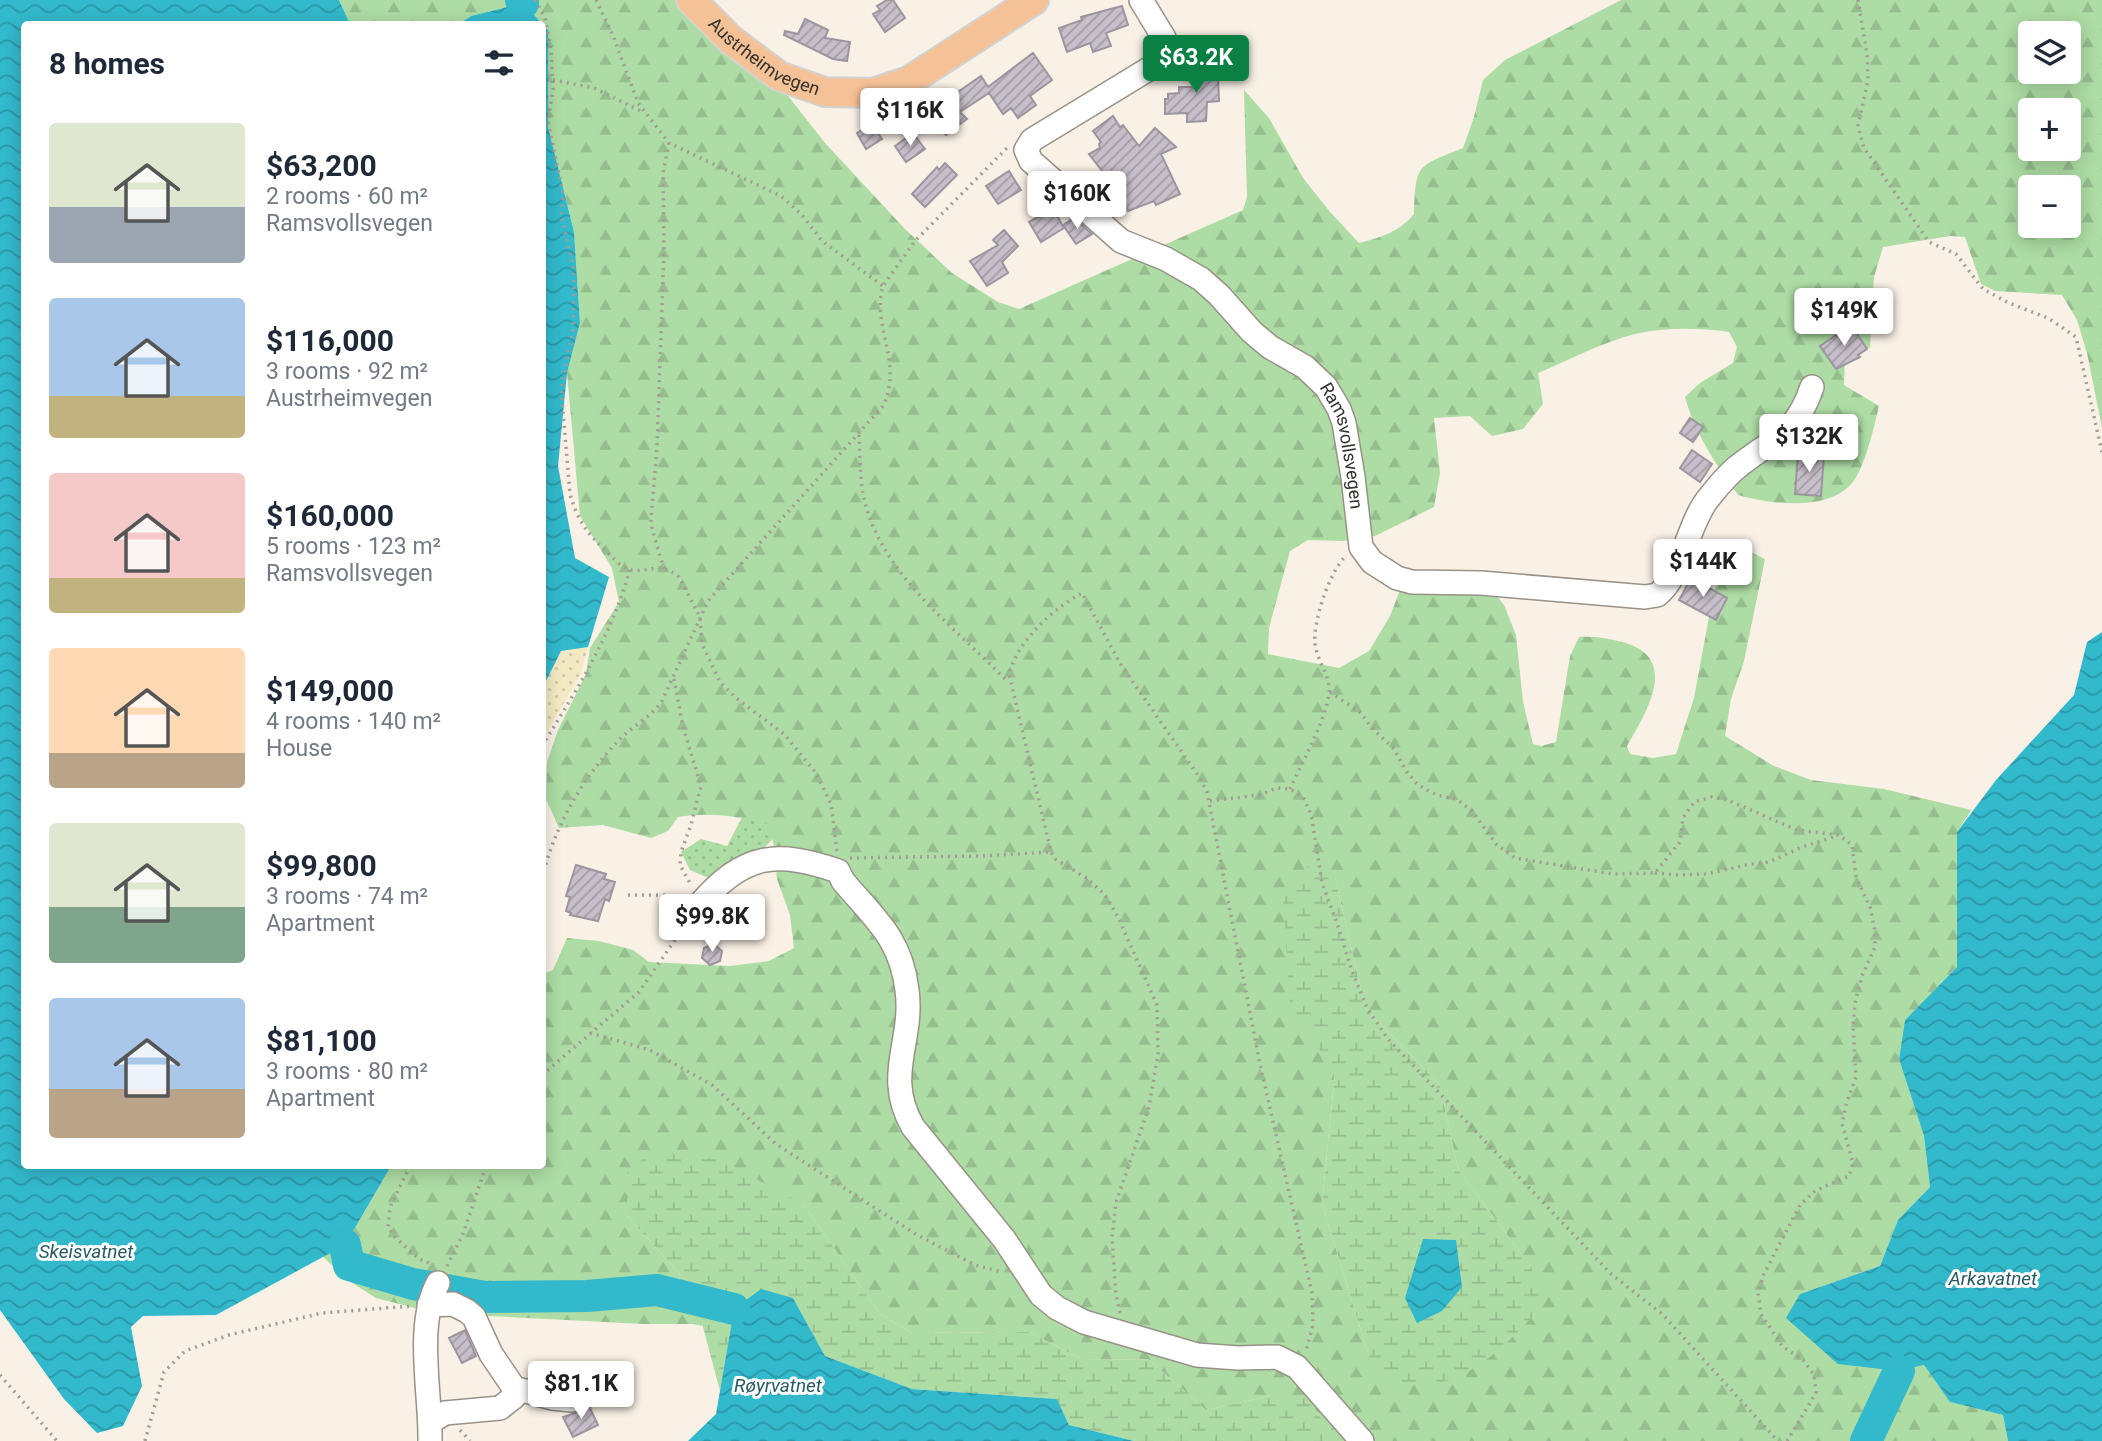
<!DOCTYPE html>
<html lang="en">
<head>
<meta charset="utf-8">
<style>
  body { margin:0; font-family:Roboto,sans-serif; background:#f2f2f3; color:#1f2937; height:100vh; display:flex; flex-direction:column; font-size:26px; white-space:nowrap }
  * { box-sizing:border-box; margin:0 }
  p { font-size:23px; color:#747a83 }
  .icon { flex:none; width:38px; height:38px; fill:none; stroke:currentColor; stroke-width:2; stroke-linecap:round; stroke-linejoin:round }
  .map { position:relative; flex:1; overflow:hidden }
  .panel { position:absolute; left:21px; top:21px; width:525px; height:1148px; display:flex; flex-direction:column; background:#fff; border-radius:7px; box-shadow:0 4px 18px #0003 }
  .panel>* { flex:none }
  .controls { position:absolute; left:2018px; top:21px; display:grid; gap:14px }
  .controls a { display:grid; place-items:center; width:63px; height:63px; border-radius:7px; background:#fff; box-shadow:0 4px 18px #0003; font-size:35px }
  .price { position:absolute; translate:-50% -60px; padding:0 16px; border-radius:7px; background:#fff; color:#222; font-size:23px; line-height:46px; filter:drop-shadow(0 2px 4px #0008) }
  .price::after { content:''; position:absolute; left:50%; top:42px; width:21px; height:16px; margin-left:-10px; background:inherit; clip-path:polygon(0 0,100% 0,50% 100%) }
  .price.on { background:#0b8043; color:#fff }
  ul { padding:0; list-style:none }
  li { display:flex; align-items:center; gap:21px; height:175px; padding:0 28px }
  li span { display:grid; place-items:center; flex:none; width:196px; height:140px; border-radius:7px; color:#555 }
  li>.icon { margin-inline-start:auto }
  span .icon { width:84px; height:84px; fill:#fffc; stroke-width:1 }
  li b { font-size:30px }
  h2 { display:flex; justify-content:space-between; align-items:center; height:84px; padding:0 28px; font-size:30px }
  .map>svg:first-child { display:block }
  .green { fill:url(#green-dots) }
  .forest { fill:url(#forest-firs); fill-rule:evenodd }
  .wetland { fill:url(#wetland-marsh) }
  .sand { fill:url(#sand-dots) }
  .water { fill:url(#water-waves) }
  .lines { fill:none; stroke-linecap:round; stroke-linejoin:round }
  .river { stroke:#32b9cc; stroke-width:32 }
  .building { fill:url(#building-hatch); stroke:#9c949e; stroke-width:2 }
  .minor-casing { stroke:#989287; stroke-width:26 }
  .major-casing { stroke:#d2d2d1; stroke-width:32 }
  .path { stroke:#a29d94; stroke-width:3.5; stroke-dasharray:2 5; stroke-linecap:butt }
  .minor { stroke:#fff; stroke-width:23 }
  .major { stroke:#f5c298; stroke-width:28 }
  .labels { text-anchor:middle; stroke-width:6; stroke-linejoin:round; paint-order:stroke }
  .street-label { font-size:18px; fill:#34322d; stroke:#fff }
  .water-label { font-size:19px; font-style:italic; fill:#265b63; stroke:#fff }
</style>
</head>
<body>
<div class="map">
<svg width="2102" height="1441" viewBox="0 0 2102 1441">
  <defs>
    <pattern id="green-dots" width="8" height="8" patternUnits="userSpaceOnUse" patternTransform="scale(1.75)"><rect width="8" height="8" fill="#addca4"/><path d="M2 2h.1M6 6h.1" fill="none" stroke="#95bd8e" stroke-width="1.8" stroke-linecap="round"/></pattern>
    <pattern id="forest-firs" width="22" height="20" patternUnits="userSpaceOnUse" patternTransform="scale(1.75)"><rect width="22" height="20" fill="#addca4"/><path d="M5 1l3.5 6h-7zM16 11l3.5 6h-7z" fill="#95bd8e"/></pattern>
    <pattern id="wetland-marsh" width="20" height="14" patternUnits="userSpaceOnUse" patternTransform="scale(1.75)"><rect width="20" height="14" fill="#addca4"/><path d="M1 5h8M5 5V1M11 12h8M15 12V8" fill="none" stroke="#95bd8e"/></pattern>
    <pattern id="sand-dots" width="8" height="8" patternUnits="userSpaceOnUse" patternTransform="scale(1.75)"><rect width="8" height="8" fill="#f3e9c3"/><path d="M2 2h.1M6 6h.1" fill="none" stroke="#d1c8a8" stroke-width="1.8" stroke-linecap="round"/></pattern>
    <pattern id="water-waves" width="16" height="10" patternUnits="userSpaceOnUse" patternTransform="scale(1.75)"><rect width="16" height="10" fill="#32b9cc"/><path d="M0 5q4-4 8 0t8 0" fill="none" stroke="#2b97a6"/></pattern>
    <pattern id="building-hatch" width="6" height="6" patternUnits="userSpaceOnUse" patternTransform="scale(1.75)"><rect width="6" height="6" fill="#c7bfc9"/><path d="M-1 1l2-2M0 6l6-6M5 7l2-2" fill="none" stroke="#a29ca4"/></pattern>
  </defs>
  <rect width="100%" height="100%" fill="#f9f1e6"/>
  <path class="green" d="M748 806 783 824C763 857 743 862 711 879L690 870 681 852 701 839 727 846Z"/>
  <path class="forest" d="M339 0H685L774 78 825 143 905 229 952 273 998 302 1019 309 1243 210 1247 197 1244 90 1269 118 1303 178 1331 213 1359 243C1382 237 1399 232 1414 214 1416 162 1417 167 1463 148L1474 117 1483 80 1505 60 1621 0H2102V428L2087 353 2077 320 2062 295 1995 291 1981 284 1965 237 1950 236 1883 247 1874 277 1870 347 1845 361 1844 385 1879 406C1874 427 1865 467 1852 483 1828 512 1769 504 1738 495 1716 464 1695 434 1685 397L1700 383 1733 363 1737 347 1729 332C1698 328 1666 327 1635 334 1602 342 1570 360 1538 373L1543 404 1523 429 1492 436 1470 416 1434 418 1440 473 1434 507 1375 536 1344 541 1308 540 1290 551 1269 628 1268 654 1339 668 1369 651 1390 616 1406 574 1485 582 1504 605 1516 635 1523 702 1533 744 1541 746 1556 742 1570 656 1579 637C1594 636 1607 638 1622 642 1681 657 1647 711 1627 746L1630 754 1653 758 1676 754 1694 698 1714 590 1736 552H1751L1765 559 1744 661 1731 699 1725 736 1774 766 1811 780 1884 789 1971 810 1957 832V967L1905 1020 1899 1059 1924 1136 1930 1187 1898 1220 1880 1266 1800 1294 1899 1371 1924 1365 1950 1402 2003 1415 2008 1441H1323V1422L1270 1396 1206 1410 1148 1359 1083 1360 1029 1332 912 1333 880 1314 803 1204 627 1216 699 1295 703 1326 693 1324H643L434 1313 376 1298 349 1281 322 1256 345 1245 391 1166H542L543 974 553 970 567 938 599 941 633 950 649 962 730 966 769 961 794 948 790 915 777 879 773 841 766 823C736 816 709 812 678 817L668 831 651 838 603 825 559 828 546 799 547 762 558 730 586 674 590 648 619 602 612 568 580 516 567 373 580 323 574 232 548 127 547 30 522 3 471 16 459 24H350ZM2030 33H2068V72H2030ZM2030 110H2068V149H2030ZM2030 187H2068V226H2030ZM1335 877 1365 1008 1440 1085 1458 1169 1531 1267 1369 1357 1322 1203 1335 1072Z"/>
  <path class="wetland" d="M1308 866 1335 877 1365 1008 1440 1085 1458 1169 1531 1267 1543 1305C1515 1336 1477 1378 1433 1384 1419 1387 1403 1384 1389 1384L1369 1357 1322 1203 1335 1072 1290 1007 1283 890Z
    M652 1152 718 1159 803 1204 880 1314 912 1333 1029 1332 1083 1360 1148 1359 1206 1410 1270 1396 1309 1397 1323 1422V1441H1134L1069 1425 1057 1399 912 1389 825 1356 793 1298 734 1309 720 1391 703 1327 699 1295 627 1216V1172Z"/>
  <path class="sand" d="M588 647 580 676 543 738V687L561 651Z"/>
  <path class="water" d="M0 0H339L350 24H24V1166H391L345 1245 216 1315 143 1316 131 1327 142 1386 123 1426 97 1433 64 1399 0 1310Z
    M523 3 542 24H459L471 16Z
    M542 25 548 30V127L574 232 580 323 567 373 558 466 575 558 609 577 588 647 561 651 543 687Z
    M2102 632V1441H2008L2003 1415 1950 1402 1924 1365 1899 1371 1838 1364 1786 1318 1800 1294 1880 1266 1898 1220 1930 1187 1924 1136 1899 1059 1905 1020 1957 967V832L1996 780 2074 695 2087 642Z
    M1423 1239 1456 1240 1462 1287 1442 1311 1417 1323 1405 1298Z
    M761 1289 793 1298 825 1356 912 1389 1057 1399 1069 1425 1134 1441H688L716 1414 734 1309Z"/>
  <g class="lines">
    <path class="river" d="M521 0 523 3
      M345 1245 349 1265 413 1284 485 1297 587 1296 657 1290 734 1309
      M1866 1441 1899 1371"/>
  </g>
  <path class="building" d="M887 0H893L905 18 885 32 873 14 880 10 877 6Z
    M1122 6 1128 25 1106 33 1111 46 1093 52 1090 43 1067 52 1059 28 1082 20 1081 17Z
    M805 19 828 30 825 38 850 42 847 61 833 59 784 35 785 31 798 34Z
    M1033 53 1052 80 1030 96 1036 105 1018 118 1011 108 1003 114 989 93 960 112 967 119 946 135 931 120 935 118 931 115 942 103 981 76 988 87Z
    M1227 67 1218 76 1219 101 1207 102 1206 121 1187 122V113L1165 114V99H1168V94L1179 93V87H1193V83H1196V68Z
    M1113 116 1120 127 1123 125 1139 146 1155 128 1176 147 1161 154 1180 194 1156 205 1154 201 1128 211 1119 193 1089 154 1100 148 1099 144 1101 142 1093 131Z
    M872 124 882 139 866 149 857 133Z
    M913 133 925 149 906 162 895 146Z
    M945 163 957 175 925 207 912 194 937 167 939 170Z
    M1009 171 1021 190 998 204 986 186Z
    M1053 209 1064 228 1041 242 1029 222Z
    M1074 218 1092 234 1076 244 1063 225Z
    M1004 230 1018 246 1002 262 1008 273 987 286 970 261 998 245 993 240Z
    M1851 325 1867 349 1858 355 1860 357 1836 369 1820 346Z
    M1690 418 1703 427 1693 442 1680 433Z
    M1692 450 1712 464 1700 482 1680 468Z
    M1798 453 1824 455 1821 496 1795 494Z
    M1691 578 1727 598 1716 620 1679 600Z
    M576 865 606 874 604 879 615 882 609 901 605 899 598 921 570 915 571 913 566 911 570 897 566 896Z
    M714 944 722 951 720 961 710 965 702 958 704 948Z
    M465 1330 476 1356 462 1363 449 1338Z
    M588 1404 598 1425 573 1437 563 1417 578 1412Z"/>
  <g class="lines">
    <g class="minor-casing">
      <g id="minor">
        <path id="s1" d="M1141 0 1164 38 1166 51 1157 64 1032 140 1026 150 1031 161 1121 241 1166 259 1201 279 1219 295 1252 332 1270 347 1305 367 1326 387 1339 409 1344 423 1353 477 1361 547 1372 562 1397 578 1412 582 1481 583 1645 597 1657 595C1680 579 1688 525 1707 500 1716 489 1725 477 1736 468 1773 438 1795 437 1812 387"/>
        <path d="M699 905C744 853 776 850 838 871L843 881C874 918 901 938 907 990 914 1042 883 1075 913 1127L1004 1239 1041 1295 1057 1308 1084 1322 1197 1355 1238 1358 1277 1357 1297 1367 1362 1441"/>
        <path d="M429 1305 453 1304 467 1311 474 1317 491 1354 514 1388 552 1398 572 1400"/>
        <path d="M430 1422 445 1413 500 1408 514 1397V1388"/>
        <path d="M430 1441C431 1394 415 1325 438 1283"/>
      </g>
    </g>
    <g class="major-casing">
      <g id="major">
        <path id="s2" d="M691 0 731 40 779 76 825 92 873 93 909 81 1034 0"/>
      </g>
    </g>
    <path class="path" d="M535 0 545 18 551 52 553 89 548 122 563 194 561 214 574 271 573 330 561 388 570 494C577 520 589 536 609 554 615 560 623 569 632 570 651 573 658 560 679 577L700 617 702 644 720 682 736 698 784 734 816 773 831 804 837 852
      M596 0 614 38 638 103 669 143 781 196 802 215 822 241 883 286
      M1858 0 1867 54 1868 80 1858 126 1864 148 1929 242 1956 254 1983 289 2009 303 2048 318 2076 337 2102 452
      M553 80 594 88 643 112
      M859 435C860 454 860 475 863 494 879 574 955 627 1008 682
      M664 569 652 529 651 519 657 448 664 249 663 173 669 143
      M674 679 683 727 701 786 691 825 681 852 680 865 691 885
      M1330 692 1361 713 1371 727 1393 748 1407 772 1418 785 1437 795 1456 799 1471 810 1497 845 1515 858 1613 874 1655 873 1680 842 1683 818 1694 802 1711 797 1728 800 1797 830 1839 835 1852 845 1856 877 1870 907 1875 931V947L1862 976 1855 1003 1853 1025 1856 1077 1846 1105 1842 1124 1853 1163 1849 1176 1816 1190 1800 1205 1764 1274 1758 1293 1761 1314 1782 1346 1803 1360 1814 1375 1816 1393 1787 1441
      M542 746C579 686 610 638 630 570
      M1290 789C1302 762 1325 722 1329 694 1332 678 1316 660 1315 643 1313 621 1329 574 1344 558
      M1210 801 1260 795 1277 788 1290 789 1303 797 1311 814 1322 883 1337 923 1351 968 1367 1008 1388 1039 1611 1274 1662 1314 1778 1441
      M850 858 981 856 1051 852
      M1655 873 1678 875 1706 874 1751 864 1769 862 1802 847 1837 836
      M542 878C555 826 581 780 618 741 632 726 651 717 662 701L708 601 883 406C904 364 871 325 883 286L915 241 1007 148
      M628 895H664L680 900
      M590 1033 650 1050 712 1085 776 1144 917 1235 975 1265 1002 1272
      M542 1075 639 992 688 921
      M410 1166 390 1207 388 1227 395 1237 419 1259 434 1265
      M447 1266 463 1234 486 1166
      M1120 1313 1116 1294 1112 1238 1116 1202 1149 1107 1158 1054 1157 1005 1118 917 1105 895 1088 879 1055 859 1051 852 1009 674C1018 641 1052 609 1082 593L1121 665 1200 778 1207 792 1260 1064 1312 1293 1313 1325 1306 1351
      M0 1375 57 1441
      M460 1430 470 1441
      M145 1441 164 1372 185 1351 229 1335 322 1313 412 1306"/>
    <use href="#minor" class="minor"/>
    <use href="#major" class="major"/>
  </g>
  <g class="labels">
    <g class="street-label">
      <text dy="6" stroke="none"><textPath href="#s2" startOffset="94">Austrheimvegen</textPath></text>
      <text dy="6" stroke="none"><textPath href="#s1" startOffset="681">Ramsvollsvegen</textPath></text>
    </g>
    <g class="water-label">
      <text x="86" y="1258">Skeisvatnet</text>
      <text x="1993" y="1285">Arkavatnet</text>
      <text x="778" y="1392">Røyrvatnet</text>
    </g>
  </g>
</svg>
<div class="controls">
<a><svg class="icon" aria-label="layers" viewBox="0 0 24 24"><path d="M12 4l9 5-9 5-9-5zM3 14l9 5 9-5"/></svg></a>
<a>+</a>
<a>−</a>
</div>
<b class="price on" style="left:1196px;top:95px">$63.2K</b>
<b class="price" style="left:910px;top:148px">$116K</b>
<b class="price" style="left:1077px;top:231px">$160K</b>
<b class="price" style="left:1844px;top:348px">$149K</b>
<b class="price" style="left:1809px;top:474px">$132K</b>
<b class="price" style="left:1703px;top:599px">$144K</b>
<b class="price" style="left:712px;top:954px">$99.8K</b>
<b class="price" style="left:581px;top:1421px">$81.1K</b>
<section class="panel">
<h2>8 homes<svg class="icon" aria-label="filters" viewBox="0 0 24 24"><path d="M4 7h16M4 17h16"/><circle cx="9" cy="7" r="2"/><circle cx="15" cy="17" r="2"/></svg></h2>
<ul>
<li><span style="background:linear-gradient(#dfe7d0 60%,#9aa5b1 0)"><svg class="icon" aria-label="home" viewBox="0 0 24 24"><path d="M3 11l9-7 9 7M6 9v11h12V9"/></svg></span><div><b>$63,200</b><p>2 rooms · 60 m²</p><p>Ramsvollsvegen</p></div></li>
<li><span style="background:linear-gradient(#a9c7e8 70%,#c2b280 0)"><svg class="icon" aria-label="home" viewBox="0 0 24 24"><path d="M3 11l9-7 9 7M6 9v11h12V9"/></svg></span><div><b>$116,000</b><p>3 rooms · 92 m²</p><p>Austrheimvegen</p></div></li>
<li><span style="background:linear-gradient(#f6c9c9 75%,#c2b280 0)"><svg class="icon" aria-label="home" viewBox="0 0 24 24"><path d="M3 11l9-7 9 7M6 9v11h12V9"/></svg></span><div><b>$160,000</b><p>5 rooms · 123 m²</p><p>Ramsvollsvegen</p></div></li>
<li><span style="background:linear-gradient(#ffd9b3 75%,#b9a48a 0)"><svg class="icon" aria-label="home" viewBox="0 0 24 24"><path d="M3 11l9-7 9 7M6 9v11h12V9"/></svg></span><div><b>$149,000</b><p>4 rooms · 140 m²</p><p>House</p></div></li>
<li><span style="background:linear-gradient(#dfe7d0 60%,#7fa58c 0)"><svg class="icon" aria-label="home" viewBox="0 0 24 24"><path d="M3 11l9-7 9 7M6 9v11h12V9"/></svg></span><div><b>$99,800</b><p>3 rooms · 74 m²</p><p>Apartment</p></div></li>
<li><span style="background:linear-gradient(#a9c7e8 65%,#b9a48a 0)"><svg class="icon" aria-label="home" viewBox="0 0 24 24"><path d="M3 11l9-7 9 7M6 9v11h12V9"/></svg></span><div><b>$81,100</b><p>3 rooms · 80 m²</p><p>Apartment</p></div></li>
</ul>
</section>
</div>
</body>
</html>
